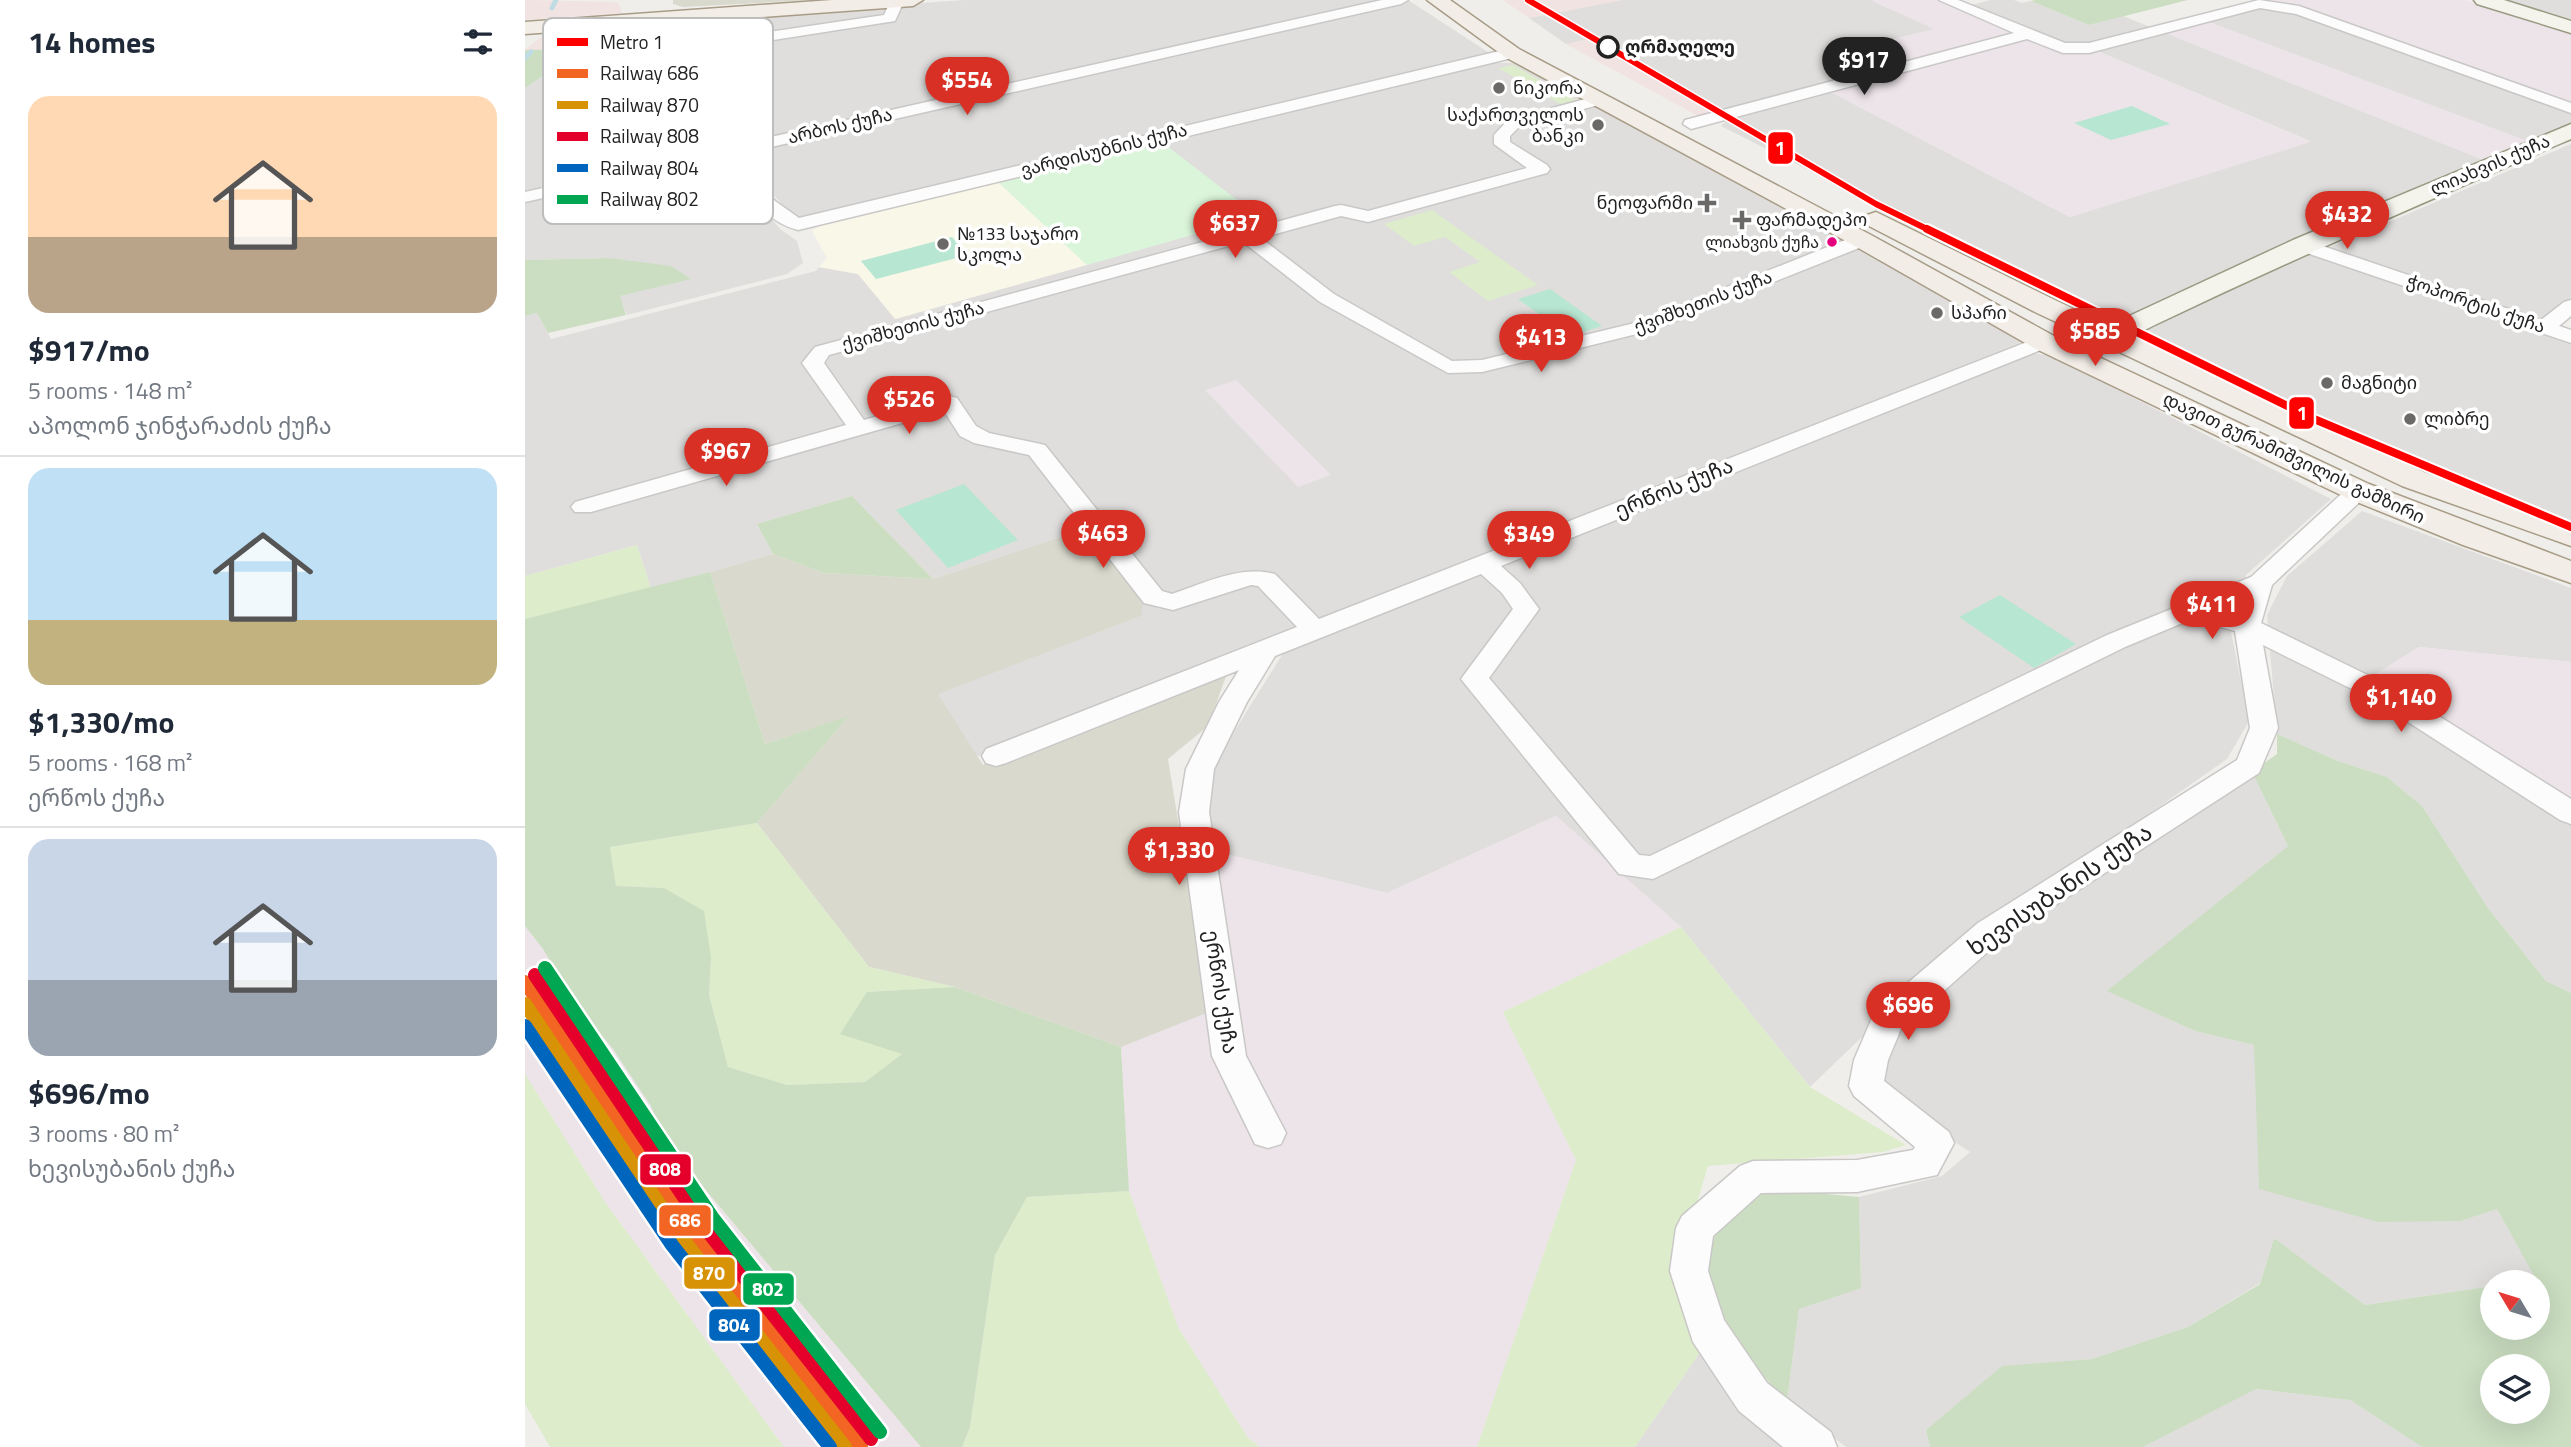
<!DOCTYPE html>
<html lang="en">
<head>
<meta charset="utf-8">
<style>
  body { margin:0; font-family:"Titillium Web","Noto Sans Georgian",sans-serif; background:#f2f2f3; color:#1f2937; height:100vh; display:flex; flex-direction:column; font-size:26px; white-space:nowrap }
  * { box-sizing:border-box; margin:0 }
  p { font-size:23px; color:#747a83 }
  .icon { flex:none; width:38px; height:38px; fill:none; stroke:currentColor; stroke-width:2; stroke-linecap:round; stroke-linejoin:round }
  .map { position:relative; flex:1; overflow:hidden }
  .details { display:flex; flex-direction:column; background:#fff; width:525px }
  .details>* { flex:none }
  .needle { width:46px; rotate:308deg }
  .fabs { position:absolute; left:1955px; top:1270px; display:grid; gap:14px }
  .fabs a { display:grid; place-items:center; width:70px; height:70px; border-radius:50%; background:#fff; box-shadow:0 7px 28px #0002; font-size:35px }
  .price { position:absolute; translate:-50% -60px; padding:0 16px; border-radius:24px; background:#d93025; color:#fff; font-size:23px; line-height:46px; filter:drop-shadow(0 2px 4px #0008) }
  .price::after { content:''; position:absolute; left:50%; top:42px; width:21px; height:16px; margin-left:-10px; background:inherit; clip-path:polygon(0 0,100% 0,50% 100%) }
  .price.on { background:#222; color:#fff }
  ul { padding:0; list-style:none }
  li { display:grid; align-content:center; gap:14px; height:371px; padding:0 28px }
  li+li { border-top:2px solid #e0e1e3 }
  li span { display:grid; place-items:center; height:217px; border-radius:21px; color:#555 }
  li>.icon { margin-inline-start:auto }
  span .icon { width:126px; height:126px; fill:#fffc; stroke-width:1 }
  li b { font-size:30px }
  h2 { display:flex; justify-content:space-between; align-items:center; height:84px; padding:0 28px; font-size:30px }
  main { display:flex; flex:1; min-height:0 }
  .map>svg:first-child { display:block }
  .residential { fill:#dfdedc }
  .commercial { fill:#f1e3e1 }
  .industrial { fill:#ede4e9 }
  .education { fill:#f8f7e8 }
  .construction { fill:#d9d9cd }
  .grass { fill:#ddeccb }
  .forest { fill:#cbdec1; fill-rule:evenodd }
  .park { fill:#daf5da }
  .pitch { fill:#b7e6d2 }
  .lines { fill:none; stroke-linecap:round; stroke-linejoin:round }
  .stream { stroke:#bfdbe3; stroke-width:5 }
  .street-casing { stroke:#c9c8c7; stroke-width:3 }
  .secondary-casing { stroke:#999a82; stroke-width:3 }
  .primary-casing { stroke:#a79c86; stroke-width:3 }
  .street { fill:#fdfcfc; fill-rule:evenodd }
  .secondary { fill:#f4f4ed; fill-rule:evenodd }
  .primary { fill:#f3ede7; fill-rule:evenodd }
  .rail-1-casing { stroke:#fff; stroke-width:19 }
  .rail-2-casing { stroke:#fff; stroke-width:19 }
  .rail-3-casing { stroke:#fff; stroke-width:19 }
  .rail-4-casing { stroke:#fff; stroke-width:19 }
  .rail-5-casing { stroke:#fff; stroke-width:19 }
  .rail-1 { stroke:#f26522; stroke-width:14 }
  .rail-2 { stroke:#d79205; stroke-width:14 }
  .rail-3 { stroke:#e4002b; stroke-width:14 }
  .rail-4 { stroke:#0065bd; stroke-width:14 }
  .rail-5 { stroke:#00a651; stroke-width:14 }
  .metro-1-far1-casing { stroke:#fff; stroke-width:9 }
  .metro-1-casing { stroke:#fff; stroke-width:12 }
  .metro-1-far1 { stroke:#f00; stroke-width:6 }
  .metro-1 { stroke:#f00; stroke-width:8 }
  .stop-dot { fill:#fff; stroke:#222; stroke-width:3.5 }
  .poi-dot { fill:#6a6968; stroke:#fff; stroke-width:2.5 }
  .bus-dot { fill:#e5007d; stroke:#fff; stroke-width:2.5 }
  .labels { text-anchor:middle; stroke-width:7; stroke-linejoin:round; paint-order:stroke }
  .far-bus-label { font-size:16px; fill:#222; stroke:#fff; text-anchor:end }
  .far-stop-label { font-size:18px; font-weight:bold; fill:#222; stroke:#fff; text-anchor:start }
  .far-poi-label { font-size:18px; fill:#222; stroke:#fff; text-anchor:start }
  .far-street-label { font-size:18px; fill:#222; stroke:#fff }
  .street-label { font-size:21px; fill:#222; stroke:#fff }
  .near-street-label { font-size:24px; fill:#222; stroke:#fff }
  .key { fill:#fff; stroke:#bdbdbd; stroke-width:2 }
  .key-label { font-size:19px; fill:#222 }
  .line-badge { stroke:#fff; stroke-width:2.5 }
  .badge-label { font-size:19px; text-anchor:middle; font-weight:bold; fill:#fff }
</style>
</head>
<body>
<main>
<section class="details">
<h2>14 homes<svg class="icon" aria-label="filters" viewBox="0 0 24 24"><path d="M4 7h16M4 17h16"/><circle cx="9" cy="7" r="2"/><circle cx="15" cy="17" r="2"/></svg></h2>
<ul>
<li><span style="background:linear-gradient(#ffd9b3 65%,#b9a48a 0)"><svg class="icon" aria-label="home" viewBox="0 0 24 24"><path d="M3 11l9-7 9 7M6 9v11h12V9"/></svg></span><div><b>$917/mo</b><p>5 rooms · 148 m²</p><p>აპოლონ ჯინჭარაძის ქუჩა</p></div></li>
<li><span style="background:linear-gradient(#bfe0f5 70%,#c2b280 0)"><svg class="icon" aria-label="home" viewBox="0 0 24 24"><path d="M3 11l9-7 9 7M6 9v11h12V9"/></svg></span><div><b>$1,330/mo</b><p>5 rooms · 168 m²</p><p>ერწოს ქუჩა</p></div></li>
<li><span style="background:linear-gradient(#c9d6e8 65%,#9aa5b1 0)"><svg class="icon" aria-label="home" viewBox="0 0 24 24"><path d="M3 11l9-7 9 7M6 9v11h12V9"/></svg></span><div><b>$696/mo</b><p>3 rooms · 80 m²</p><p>ხევისუბანის ქუჩა</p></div></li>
</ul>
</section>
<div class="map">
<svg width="2046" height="1447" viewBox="0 0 2046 1447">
  <rect width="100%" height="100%" fill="#f0eeeb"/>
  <path class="residential" d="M439 0H871L0 195V88L46 57 110 48 144 51 225 15Z
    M883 0 966 54 272 221 211 153Z
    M1097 0H1350L1410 29 1340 47 1377 64 1195 112 1065 39 1041 44 1004 18Z
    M1466 0H1489L1497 3 1506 1 1564 25 1598 16 1630 29 1563 46H1544L1442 6Z
    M1975 0H2046V21Z
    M1737 6 1764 10 2046 111V122L2002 141 1681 21Z
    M1638 32 1959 160 1772 240 1601 321 1582 320 1196 126 1202 120 1306 92 1545 217 1785 141 1570 50Z
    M965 63H991L1499 341 451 757 412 693 616 616 560 529 408 579 327 496 232 524 248 554 126 589 112 545 0 576V316L12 313 26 339 291 271 294 267 333 274 371 319 732 216 634 140Z
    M2046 144V298L2015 321 1803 248Z
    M195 157 255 229 272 241 278 263 262 274 102 315 94 296 165 278 84 258 0 260V201Z
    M1785 251 2046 345V526L1896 474 1603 335Z
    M1505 353 1527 356 1806 499 1721 575 1706 632 1724 721 1702 759 1419 958 1285 1087 1156 927 1031 816 862 893 684 850 678 797 687 767 762 647Z
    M1837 511 2046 588V662L1894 647 1848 676 1835 688 2046 825V993L2021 981 1963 908 1897 806 1862 777 1813 761 1752 734 1742 615 1762 576Z
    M1727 772 1763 846 1583 991 1670 1031 1729 1045 1936 1221 1972 1209 2012 1279 1967 1283V1286L1840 1305 1749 1238 1735 1283 1663 1327 1567 1359 1477 1367 1401 1430 1405 1447H1321L1262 1401 1274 1309 1336 1287 1334 1197 1417 1176 1445 1152 1359 1095 1351 1065 1367 1031 1420 981Z
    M1180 1345 1269 1447H1110Z
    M1730 1389 1825 1400 1897 1447H1618Z"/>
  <path class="commercial" d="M0 0 93 2 97 13 0 20Z
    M978 0H1097L1004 18Z
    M115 24 110 48 46 57 49 49 0 50 21 33Z
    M1065 39 1195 112 1173 116 1041 44Z"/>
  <path class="industrial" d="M1350 0H1413L1489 31 1488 34 1377 64 1339 46 1409 29 1347 1Z
    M1742 0H1940L2046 33V111L1764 10 1737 6Z
    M1681 21 2002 141 1959 160 1638 32Z
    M1504 39 1549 55 1570 50 1786 142 1545 217 1306 92Z
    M711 380 806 475 773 487 680 390Z
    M1894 647 2046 662V810L1919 729 1848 676Z
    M1031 816 1156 927 978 1012 1051 1160 952 1447H735L723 1438 653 1327 604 1191 596 1047 683 1012 659 856 684 850 862 893Z
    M0 926 18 949 51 1004 88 1049 126 1106 139 1140 396 1447H259L80 1202 0 1074Z"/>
  <path class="education" d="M472 181 562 265 370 319 333 274 294 267 302 258 287 231 301 223Z"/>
  <path class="construction" d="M148 0H289L158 7 148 4Z
    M225 15 219 38 144 51 110 48 115 24Z
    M560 529 619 599 616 616 413 694 458 765 704 668 683 726 643 759 684 1012 596 1047 430 987 344 967 232 823 323 717 240 744 185 572 248 554 299 573 408 579Z"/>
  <path class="grass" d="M988 65 1054 102 1039 106 973 68Z
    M907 210 1013 285 963 301 924 272 955 262 920 237 889 246 859 224Z
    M112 545 126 589 0 619V576Z
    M232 823 344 967 430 987 342 992 377 1054 340 1082 262 1085 203 1067 184 995 186 958 139 888 91 886 85 847Z
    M1156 927 1285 1087 1381 1145 1358 1152 1183 1166 1152 1270 1180 1345 1110 1447H952L1051 1160 978 1012Z
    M0 1074 80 1202 259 1447H25L0 1404Z
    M604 1191 653 1327 723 1438 735 1447H437L445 1427 470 1255 502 1197Z"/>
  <path class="forest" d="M1510 0H1663L1564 25 1506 1Z
    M49 49 46 57 0 88V50Z
    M84 258 146 266 166 279 95 296 101 315 23 333 12 313 0 316V260Z
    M327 496 408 579 299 573 248 554 232 524Z
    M185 572 240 744 324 716 232 823 85 847 91 886 139 888 179 911 186 958 184 995 203 1067 262 1085 340 1082 377 1054 315 1034 342 992 430 987 596 1047 604 1191 502 1197 470 1255 445 1427 437 1447H396L139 1140 126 1106 88 1049 51 1004 18 949 0 926V619Z
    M1752 734 1813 761 1862 777 1897 806 1963 908 2021 981 2046 993V1447H1897L1825 1400 1731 1389 1618 1447H1405L1401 1430 1477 1366 1567 1359 1663 1327 1735 1284 1749 1238 1840 1305 1967 1286V1328H2012V1283H1989L2011 1279 1972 1209 1936 1221 1853 1222 1734 1189 1729 1045 1670 1031 1582 991 1763 846 1727 772 1752 754ZM1967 1367H2012V1412H1967Z
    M1236 1188 1334 1197 1336 1288 1274 1309 1262 1401 1202 1338 1180 1277 1191 1230Z"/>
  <path class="park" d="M634 140 733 216 562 265 472 181Z"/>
  <path class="pitch" d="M1607 106 1645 124 1586 140 1549 123Z
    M427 237 443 255 351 279 336 261Z
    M1025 289 1077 326 1045 336 993 299Z
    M439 484 493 540 423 568 371 510Z
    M1475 595 1551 644 1509 668 1434 617Z"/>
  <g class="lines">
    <path class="stream" d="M27 8 31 0
      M0 58 6 52"/>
    <g class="street-casing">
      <path id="street" d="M366 0 379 1 370 21 203 47 112 66 89 98 54 116 48 118 40 113 77 92 102 60 203 38 359 15Z
        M857 0H883L876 4 211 155 250 201 274 218 987 48 995 53 987 58 273 230C238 221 216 186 197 158L0 202V192Z
        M1414 0H1433L1540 43H1564L1734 0 1774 6 2046 103V113L1771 14 1735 8 1564 53H1538L1502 39 1166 129 1158 124 1160 120 1489 33Z
        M1075 95 1083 100 1081 103 995 126 985 136V142L1022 165 1025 169 1022 173 843 222 816 216 736 238 809 294 927 361 957 360 1114 322 1330 236H1344L1346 240 1344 244 1128 330 957 372 923 373 795 302 718 242 304 355 299 363 339 420 424 396 432 398 451 426 464 433 520 445 637 591 647 594C680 583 715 565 750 574L794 619 1512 338H1526L1529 342 1526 346 976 566 995 583 1014 609 964 678 1114 855 1125 856 1582 635 1726 577 1825 486H1841L1845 491 1841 496 1747 585 1736 623 1869 688 2046 799V824L2035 820 1849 700 1738 645 1753 728 1734 773 1475 941 1376 1029 1363 1060 1359 1081 1424 1132 1429 1143 1412 1175 1332 1192 1236 1193 1188 1236 1183 1271 1199 1320 1242 1383 1306 1432 1312 1447H1258L1214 1411 1168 1342 1145 1271 1151 1228 1157 1216 1215 1166 1228 1161 1332 1160 1388 1150 1390 1147 1329 1096 1324 1086 1329 1060 1350 1011 1453 923 1712 760 1725 728 1710 631 1667 619 1600 647 1128 879 1094 874 936 679 988 609 977 593 956 574 750 656 722 702 689 769 684 812 721 1056 761 1133 756 1144 743 1148 730 1144 687 1056 654 812 661 769 694 702 714 670 481 763 471 766 461 763 457 756 461 749 772 627 733 586 726 585 648 610 619 603 504 455 449 443 435 436 419 411 66 512H50L46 507 50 502 321 425 277 363 290 347 810 206 816 205 843 211 1002 168 969 144V135L983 120ZM1717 598 1712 615 1691 609Z
        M1777 239 2016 320 2039 302 2046 300V316L2034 326 2046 330V343L1770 249 1768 245 1770 241Z"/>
    </g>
    <g class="secondary-casing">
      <path id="secondary" d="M1949 0H1979L2046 21V33L1952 4Z
        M2046 124V139C1907 199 1770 258 1634 323 1608 335 1557 365 1530 358L1526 352 1530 346 1574 330 1768 240Z"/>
    </g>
    <g class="primary-casing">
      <path id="primary" d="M307 0H398L388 6 0 34V22Z
        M902 0H925L994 49 1346 235 1529 336 1844 484 2046 561V583L1938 545 1822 498 1509 348 1328 245 980 57Z
        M1351 212 1532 301 1899 472 2046 525V546L1877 486 1512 313 1342 225 1338 220 1342 215Z"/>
    </g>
    <use href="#street" class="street"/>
    <use href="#secondary" class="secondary"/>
    <use href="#primary" class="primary"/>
    <g class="rail-1-casing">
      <path id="rail-1" d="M0 982 167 1231 336 1447"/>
    </g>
    <g class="rail-2-casing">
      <path id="rail-2" d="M0 1004 157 1238 320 1447"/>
    </g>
    <g class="rail-3-casing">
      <path id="rail-3" d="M10 975 177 1224 346 1439"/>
    </g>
    <g class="rail-4-casing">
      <path id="rail-4" d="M0 1026 147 1245 305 1447"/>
    </g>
    <g class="rail-5-casing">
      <path id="rail-5" d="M20 968 187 1217 355 1432"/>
    </g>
    <use href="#rail-1" class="rail-1"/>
    <use href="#rail-2" class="rail-2"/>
    <use href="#rail-3" class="rail-3"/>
    <use href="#rail-4" class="rail-4"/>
    <use href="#rail-5" class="rail-5"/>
    <g class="metro-1-far1-casing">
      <path id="metro-1-far1" d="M1003 0 1351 204 1406 231"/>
    </g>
    <g class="metro-1-casing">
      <path id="metro-1" d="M1402 229 1789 419 2046 527"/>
    </g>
    <use href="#metro-1-far1" class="metro-1-far1"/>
    <use href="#metro-1" class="metro-1"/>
  </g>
  <circle class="stop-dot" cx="1083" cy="47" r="10"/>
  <g class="poi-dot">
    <circle cx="974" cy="88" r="7"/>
    <circle cx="1073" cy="125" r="7"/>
    <path d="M1178.5 192.5h7v7h7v7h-7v7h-7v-7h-7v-7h7z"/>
    <path d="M1213.5 209.5h7v7h7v7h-7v7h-7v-7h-7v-7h7z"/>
    <circle cx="418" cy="244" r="7"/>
    <circle cx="1412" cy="313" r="7"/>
    <circle cx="1802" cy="383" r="7"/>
    <circle cx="1885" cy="419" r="7"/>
  </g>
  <circle class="bus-dot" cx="1307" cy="242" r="6"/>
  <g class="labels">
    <g class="far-bus-label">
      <text x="1294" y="248">ლიახვის ქუჩა</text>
    </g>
    <g class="far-stop-label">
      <text x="1100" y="53">ღრმაღელე</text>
    </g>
    <g class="far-poi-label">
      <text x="988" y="94">ნიკორა</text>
      <text x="1059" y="121" text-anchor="end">საქართველოს<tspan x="1059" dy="21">ბანკი</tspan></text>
      <text x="1168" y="209" text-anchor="end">ნეოფარმი</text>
      <text x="1231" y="226">ფარმადეპო</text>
      <text x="432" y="240">№133 საჯარო<tspan x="432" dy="21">სკოლა</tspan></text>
      <text x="1426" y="319">სპარი</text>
      <text x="1816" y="389">მაგნიტი</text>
      <text x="1899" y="425">ლიბრე</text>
    </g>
    <g class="far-street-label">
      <text transform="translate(315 126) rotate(-13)" y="6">არბოს ქუჩა</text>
      <text transform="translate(579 150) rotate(-14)" y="6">ვარდისუბნის ქუჩა</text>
      <text transform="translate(1965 165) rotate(-23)" y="6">ლიახვის ქუჩა</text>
      <text transform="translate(1178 302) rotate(-21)" y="6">ქვიშხეთის ქუჩა</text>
      <text transform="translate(1951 304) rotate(19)" y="6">ჭოპორტის ქუჩა</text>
      <text transform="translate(388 326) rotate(-15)" y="6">ქვიშხეთის ქუჩა</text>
      <text transform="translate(1769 458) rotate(25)" y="6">დავით გურამიშვილის გამზირი</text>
    </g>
    <g class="street-label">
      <text transform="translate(1149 488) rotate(-22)" y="7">ერწოს ქუჩა</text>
      <text transform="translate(696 992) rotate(81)" y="7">ერწოს ქუჩა</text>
    </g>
    <g class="near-street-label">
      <text transform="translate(1535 890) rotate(-34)" y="8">ხევისუბანის ქუჩა</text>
    </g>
  </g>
  <rect x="18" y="18" width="230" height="206" rx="10" class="key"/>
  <rect x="32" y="38" width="31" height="8" fill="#f00"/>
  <rect x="32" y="69" width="31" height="9" fill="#f26522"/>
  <rect x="32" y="101" width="31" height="8" fill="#d79205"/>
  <rect x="32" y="132" width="31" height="9" fill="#e4002b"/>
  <rect x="32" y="164" width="31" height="8" fill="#0065bd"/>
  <rect x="32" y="195" width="31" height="9" fill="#00a651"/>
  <g class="key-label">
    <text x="75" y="49">Metro 1</text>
    <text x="75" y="80">Railway 686</text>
    <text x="75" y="112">Railway 870</text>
    <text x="75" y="143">Railway 808</text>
    <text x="75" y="175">Railway 804</text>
    <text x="75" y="206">Railway 802</text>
  </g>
  <g class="line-badge">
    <rect x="1242" y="131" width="27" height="34" rx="7" fill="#f00"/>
    <rect x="1763" y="396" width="27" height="34" rx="7" fill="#f00"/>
    <rect x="114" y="1153" width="53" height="33" rx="7" fill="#e4002b"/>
    <rect x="133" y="1204" width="54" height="33" rx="7" fill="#f26522"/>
    <rect x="158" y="1256" width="53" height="34" rx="7" fill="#d79205"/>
    <rect x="217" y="1272" width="53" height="34" rx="7" fill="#00a651"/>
    <rect x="183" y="1308" width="53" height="34" rx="7" fill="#0065bd"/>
  </g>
  <g class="badge-label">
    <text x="1255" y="155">1</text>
    <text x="1777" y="420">1</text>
    <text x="140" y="1176">808</text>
    <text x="160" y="1227">686</text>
    <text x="184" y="1280">870</text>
    <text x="243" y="1296">802</text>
    <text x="209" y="1332">804</text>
  </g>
</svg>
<div class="fabs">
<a><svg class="needle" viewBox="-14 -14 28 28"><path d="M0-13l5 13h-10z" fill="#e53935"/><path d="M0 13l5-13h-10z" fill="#747a83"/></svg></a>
<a><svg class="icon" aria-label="layers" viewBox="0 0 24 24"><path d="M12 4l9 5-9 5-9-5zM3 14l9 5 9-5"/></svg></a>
</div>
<b class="price on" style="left:1339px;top:97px">$917</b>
<b class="price" style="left:442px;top:117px">$554</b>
<b class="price" style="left:1822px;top:251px">$432</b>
<b class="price" style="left:710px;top:260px">$637</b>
<b class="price" style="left:1570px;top:368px">$585</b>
<b class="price" style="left:1016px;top:374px">$413</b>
<b class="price" style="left:384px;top:436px">$526</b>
<b class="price" style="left:201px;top:488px">$967</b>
<b class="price" style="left:578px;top:570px">$463</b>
<b class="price" style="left:1004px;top:571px">$349</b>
<b class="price" style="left:1687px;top:641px">$411</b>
<b class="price" style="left:1876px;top:734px">$1,140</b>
<b class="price" style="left:654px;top:887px">$1,330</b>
<b class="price" style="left:1383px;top:1042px">$696</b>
</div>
</main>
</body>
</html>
